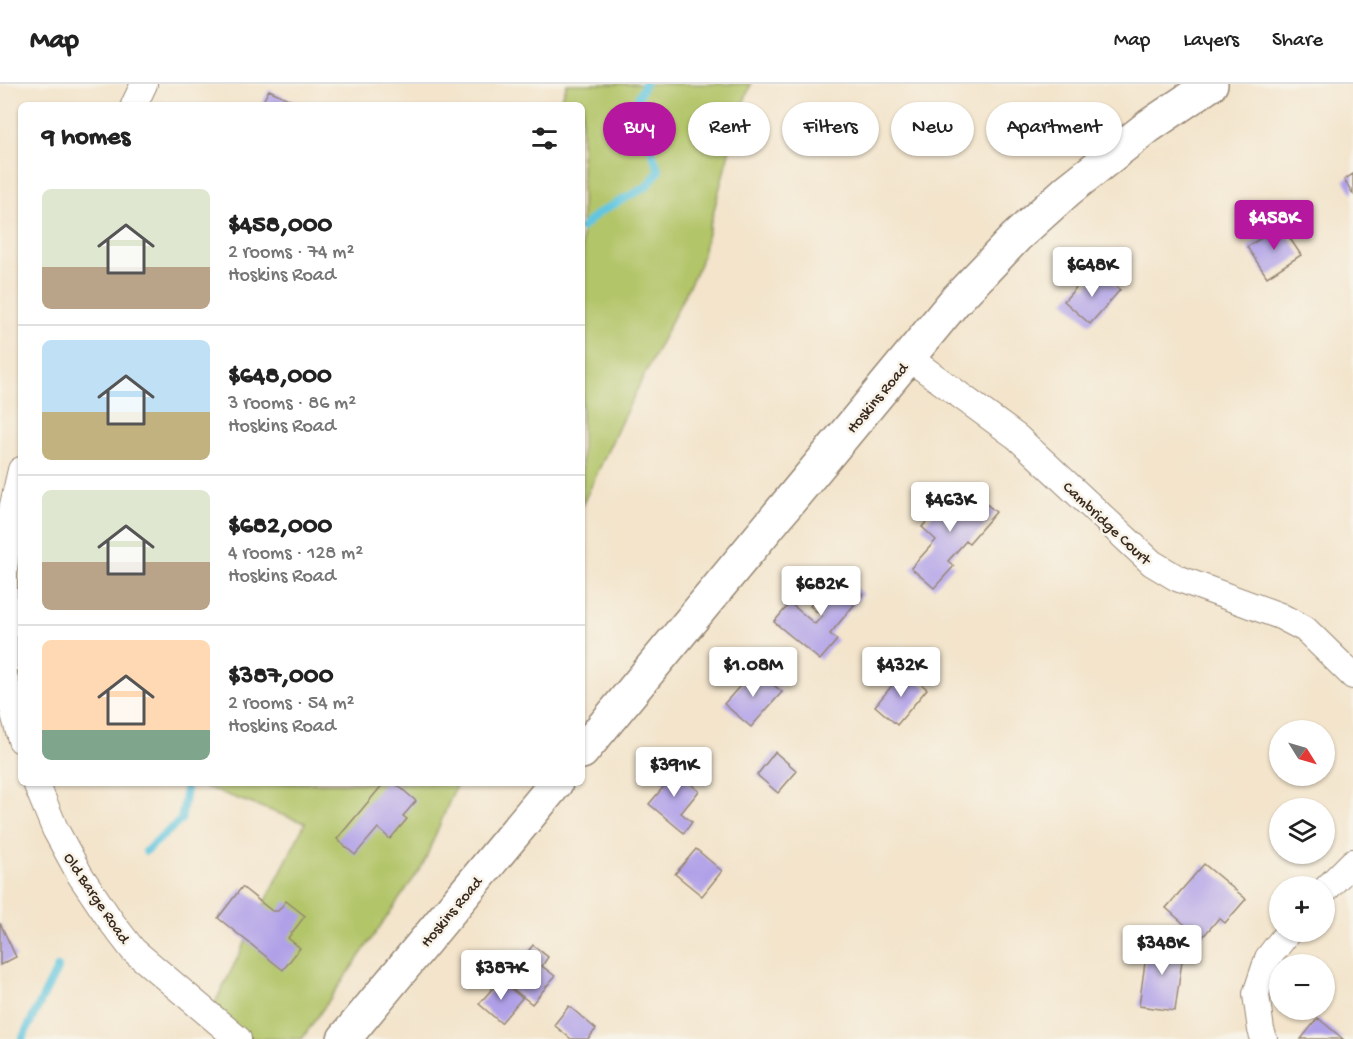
<!DOCTYPE html>
<html lang="en">
<head>
<meta charset="utf-8">
<style>
  body { margin:0; font-family:"Gochi Hand",sans-serif; background:#f6f6f6; color:#222; height:100vh; display:flex; flex-direction:column; font-size:22px; white-space:nowrap }
  * { box-sizing:border-box; margin:0 }
  p { font-size:20px; color:#767676 }
  .icon { flex:none; width:33px; height:33px; fill:none; stroke:currentColor; stroke-width:2; stroke-linecap:round; stroke-linejoin:round }
  .map { position:relative; flex:1; overflow:hidden }
  .details { position:absolute; left:18px; top:18px; width:567px; height:684px; display:flex; flex-direction:column; background:#fff; border-radius:9px; box-shadow:0 2px 4px #0004 }
  .details>* { flex:none }
  .top-card { position:absolute; left:603px; top:18px; width:570px; height:54px; display:flex; gap:12px }
  .needle { width:39px; rotate:127deg }
  .fabs { position:absolute; left:1269px; top:636px; display:grid; gap:12px }
  .fabs a { display:grid; place-items:center; width:66px; height:66px; border-radius:50%; background:#fff; box-shadow:0 2px 4px #0004; font-size:30px }
  .price { position:absolute; translate:-50% -51px; padding:0 14px; border-radius:6px; background:#fff; color:#222; font-size:20px; line-height:39px; filter:drop-shadow(0 2px 3px #0008) }
  .price::after { content:''; position:absolute; left:50%; top:36px; width:18px; height:14px; margin-left:-9px; background:inherit; clip-path:polygon(0 0,100% 0,50% 100%) }
  .price.on { background:#b5179e; color:#fff }
  ul { padding:0; list-style:none }
  li { display:flex; align-items:center; gap:18px; height:150px; padding:0 24px }
  li+li { border-top:2px solid #e0e0e0 }
  li span { display:grid; place-items:center; flex:none; width:168px; height:120px; border-radius:9px; color:#555 }
  li>.icon { margin-inline-start:auto }
  span .icon { width:72px; height:72px; fill:#fffc; stroke-width:1 }
  li b { font-size:26px }
  h2 { display:flex; justify-content:space-between; align-items:center; height:72px; padding:0 24px; font-size:26px }
  .tag { padding:0 21px; border-radius:27px; background:#fff; box-shadow:0 2px 4px #0004; font-size:21px; line-height:54px }
  .tag.on { background:#b5179e; color:#fff }
  header { display:flex; align-items:center; gap:36px; box-sizing:border-box; height:84px; padding:0 30px; background:#fff; border-bottom:2px solid #e0e0e0 }
  header strong { font-size:28px }
  nav { display:flex; gap:33px; margin-inline-start:auto; font-size:21px }
  .map>svg:first-child { display:block }
  .green { fill:#b2c569; stroke:#767844; stroke-width:1.5 }
  .lines { fill:none; stroke-linecap:round; stroke-linejoin:round }
  .stream { stroke:#62c6df; stroke-width:8 }
  .building { fill:#b0a0e8 }
  .street-casing { stroke:#978774; stroke-width:28 }
  .secondary-casing { stroke:#978774; stroke-width:36 }
  .street { stroke:#fff; stroke-width:26 }
  .secondary { stroke:#fff; stroke-width:33 }
  .labels { text-anchor:middle; stroke-width:5; stroke-linejoin:round; paint-order:stroke }
  .street-label { font-size:16px; fill:#3b2a1e; stroke:#f7f3e8 }
</style>
</head>
<body>
<header>
<strong>Map</strong>
<nav><a>Map</a><a>Layers</a><a>Share</a></nav>
</header>
<div class="map">
<svg width="1353" height="955" viewBox="0 0 1353 955">
  <rect width="100%" height="100%" fill="#f7f3e8"/>
  <filter id="ink" filterUnits="userSpaceOnUse"><feTurbulence type="fractalNoise" baseFrequency=".0167" numOctaves="2"/><feDisplacementMap in="SourceGraphic" scale="12" xChannelSelector="R" yChannelSelector="G"/><feConvolveMatrix kernelMatrix="1 2 1 2 8 2 1 2 1" color-interpolation-filters="sRGB"/></filter>
  <filter id="wash" filterUnits="userSpaceOnUse"><feTurbulence type="fractalNoise" baseFrequency=".008" numOctaves="4" result="noise"/><feDisplacementMap in="SourceGraphic" scale="24" xChannelSelector="R" yChannelSelector="G"/><feGaussianBlur stdDeviation="1.35" result="paint"/><feColorMatrix in="noise" values="0 0 0 0 0 0 0 0 0 0 0 0 0 0 0 0 0 1.4 0 .05"/><feComposite in="paint" operator="in"/></filter>
  <g filter="url(#wash)">
    <rect width="100%" height="100%" fill="#f3e4cb"/>
    <path class="green" d="M567 0H751L739 30 700 180 621 338 582 422V21H559Z
      M194 699H457L423 781 302 955H248L213 923 305 739Z"/>
    <g class="lines">
      <path class="stream" d="M582 144 598 129 646 103 659 87 647 54 638 13 645 0
        M146 767 181 736 187 699
        M22 955 58 883"/>
    </g>
    <g id="blocks">
      <path class="building" d="M269 6 295 18 293 21H261Z
        M1353 90V110L1344 96Z
        M1281 141 1301 171 1267 193 1247 163Z
        M1099 188 1120 206 1090 240 1064 217 1080 199 1086 204Z
        M945 404 962 419 972 408 996 428 969 459 966 457 948 477 954 482 934 504 911 484 936 456 922 443 935 428 929 422Z
        M837 489 863 510 830 550 837 556 820 576 774 538 790 519 815 540 822 532 810 522Z
        M755 585 782 608 751 643 724 620Z
        M905 586 927 605 897 641 875 622Z
        M775 668 797 687 778 709 757 691Z
        M668 681 699 707 681 729 692 738 684 749 649 720 666 700 658 693Z
        M384 699H395L416 717 403 732 407 735 390 755 378 744 355 771 337 755Z
        M696 765 722 787 702 812 675 790Z
        M1204 780 1246 815 1225 839 1219 834 1201 855 1166 824Z
        M242 803 272 827H278L286 817 305 832 288 854 300 864 283 886 218 834Z
        M0 839 16 873 0 881Z
        M1148 857 1184 862 1175 927 1139 922Z
        M533 861 548 873 542 882 555 892 532 920 504 898Z
        M500 896 522 914 501 939 479 920Z
        M569 922 596 945 588 955H571L554 941Z
        M1318 934 1343 955H1301Z"/>
    </g>
  </g>
  <g filter="url(#ink)">
    <use href="#blocks" fill-opacity="0" stroke="#978774" stroke-width="1.5"/>
    <g class="lines">
      <g class="street-casing">
        <path id="street" d="M134 21 144 0
          M909 274 1017 353 1152 479 1177 494 1280 532 1305 545 1353 592
          M21 386 11 430 4 486V591L21 656
          M36 699 55 745 80 791 113 840 133 866 238 955
          M1324 807 1353 778
          M1264 955 1261 946 1256 910 1268 874 1288 848"/>
      </g>
      <g class="secondary-casing">
        <path id="secondary" d="M582 668 955 217 1016 153 1068 106 1149 42 1211 0
          M344 955 556 699"/>
      </g>
      <use href="#street" class="street"/>
      <use href="#secondary" class="secondary"/>
    </g>
  </g>
  <g class="labels">
    <g class="street-label">
      <text transform="translate(876 313) rotate(-50)" y="6">Hoskins Road</text>
      <text transform="translate(1108 438) rotate(43)" y="6">Cambridge Court</text>
      <text transform="translate(98 813) rotate(56)" y="6">Old Barge Road</text>
      <text transform="translate(450 827) rotate(-50)" y="6">Hoskins Road</text>
    </g>
  </g>
</svg>
<div class="fabs">
<a><svg class="needle" viewBox="-14 -14 28 28"><path d="M0-13l5 13h-10z" fill="#e53935"/><path d="M0 13l5-13h-10z" fill="#767676"/></svg></a>
<a><svg class="icon" aria-label="layers" viewBox="0 0 24 24"><path d="M12 4l9 5-9 5-9-5zM3 14l9 5 9-5"/></svg></a>
<a>+</a>
<a>−</a>
</div>
<b class="price on" style="left:1274px;top:167px">$458K</b>
<b class="price" style="left:1092px;top:214px">$648K</b>
<b class="price" style="left:950px;top:449px">$463K</b>
<b class="price" style="left:821px;top:533px">$682K</b>
<b class="price" style="left:753px;top:614px">$1.08M</b>
<b class="price" style="left:901px;top:614px">$432K</b>
<b class="price" style="left:674px;top:714px">$391K</b>
<b class="price" style="left:1162px;top:892px">$348K</b>
<b class="price" style="left:501px;top:917px">$387K</b>
<div class="top-card">
<a class="tag on">Buy</a>
<a class="tag">Rent</a>
<a class="tag">Filters</a>
<a class="tag">New</a>
<a class="tag">Apartment</a>
</div>
<section class="details">
<h2>9 homes<svg class="icon" aria-label="filters" viewBox="0 0 24 24"><path d="M4 7h16M4 17h16"/><circle cx="9" cy="7" r="2"/><circle cx="15" cy="17" r="2"/></svg></h2>
<ul>
<li><span style="background:linear-gradient(#dfe7d0 65%,#b9a48a 0)"><svg class="icon" aria-label="home" viewBox="0 0 24 24"><path d="M3 11l9-7 9 7M6 9v11h12V9"/></svg></span><div><b>$458,000</b><p>2 rooms · 74 m²</p><p>Hoskins Road</p></div></li>
<li><span style="background:linear-gradient(#bfe0f5 60%,#c2b280 0)"><svg class="icon" aria-label="home" viewBox="0 0 24 24"><path d="M3 11l9-7 9 7M6 9v11h12V9"/></svg></span><div><b>$648,000</b><p>3 rooms · 86 m²</p><p>Hoskins Road</p></div></li>
<li><span style="background:linear-gradient(#dfe7d0 60%,#b9a48a 0)"><svg class="icon" aria-label="home" viewBox="0 0 24 24"><path d="M3 11l9-7 9 7M6 9v11h12V9"/></svg></span><div><b>$682,000</b><p>4 rooms · 128 m²</p><p>Hoskins Road</p></div></li>
<li><span style="background:linear-gradient(#ffd9b3 75%,#7fa58c 0)"><svg class="icon" aria-label="home" viewBox="0 0 24 24"><path d="M3 11l9-7 9 7M6 9v11h12V9"/></svg></span><div><b>$387,000</b><p>2 rooms · 54 m²</p><p>Hoskins Road</p></div></li>
</ul>
</section>
</div>
</body>
</html>
